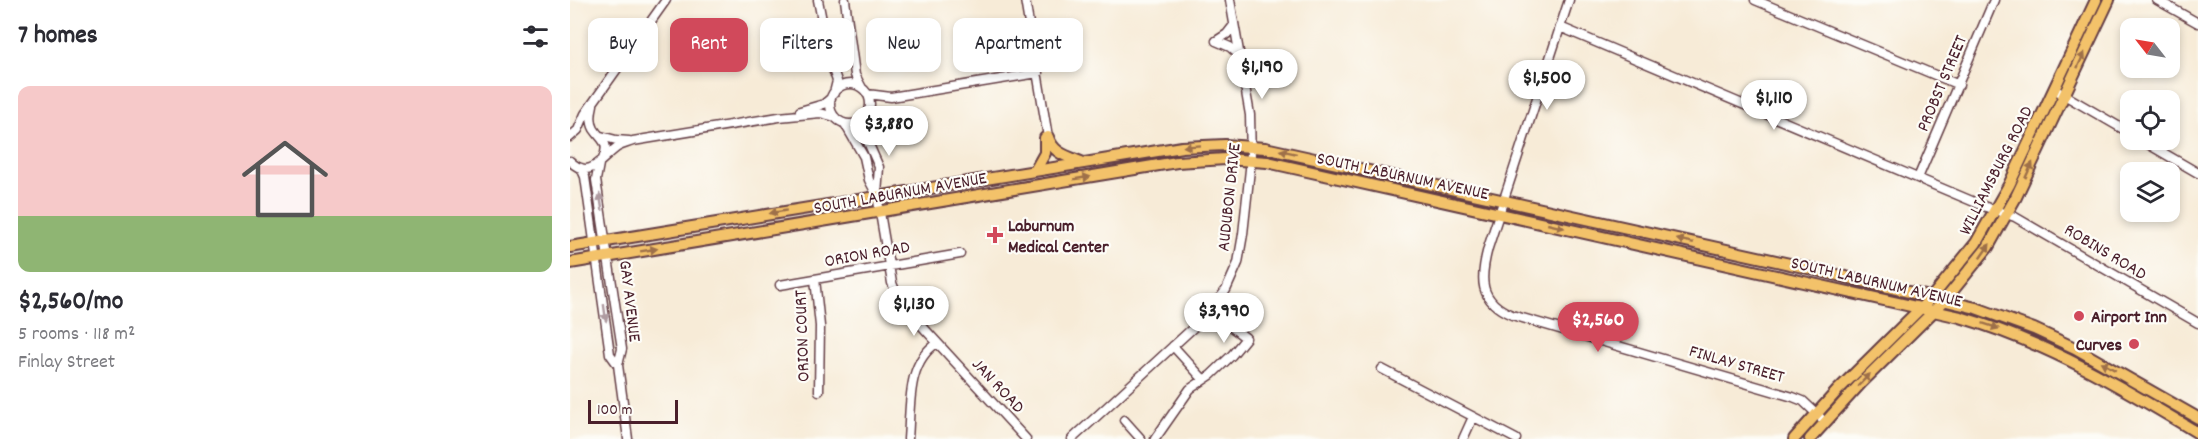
<!DOCTYPE html>
<html lang="en">
<head>
<meta charset="utf-8">
<style>
  body { margin:0; font-family:Dekko,sans-serif; background:#f2f2f3; color:#2b2b33; height:100vh; display:flex; flex-direction:column; font-size:22px; white-space:nowrap }
  * { box-sizing:border-box; margin:0 }
  p { font-size:20px; color:#7c7c81 }
  .icon { flex:none; width:33px; height:33px; fill:none; stroke:currentColor; stroke-width:2; stroke-linecap:round; stroke-linejoin:round }
  .map { position:relative; flex:1; overflow:hidden }
  .side { display:flex; flex-direction:column; background:#fff; width:570px }
  .side>* { flex:none }
  .guide { position:absolute; left:18px; top:18px; width:570px; height:54px; display:flex; gap:12px }
  .needle { width:39px; rotate:301deg }
  .fabs { position:absolute; left:1550px; top:18px; display:grid; gap:12px }
  .fabs a { display:grid; place-items:center; width:60px; height:60px; border-radius:12px; background:#fff; box-shadow:0 3px 9px #0003; font-size:30px }
  .scale { position:absolute; left:18px; bottom:15px; width:90px; box-sizing:border-box; padding-left:6px; border:3px solid #4a1f2b; border-top:0; font-size:16px; line-height:21px; white-space:nowrap; color:#4a1f2b; -webkit-text-stroke:4px #fdfcf7; paint-order:stroke }
  .price { position:absolute; translate:-50% -51px; padding:0 14px; border-radius:21px; background:#fff; color:#222; font-size:20px; line-height:39px; filter:drop-shadow(0 2px 3px #0008) }
  .price::after { content:''; position:absolute; left:50%; top:36px; width:18px; height:14px; margin-left:-9px; background:inherit; clip-path:polygon(0 0,100% 0,50% 100%) }
  .price.on { background:#d1495b; color:#fff }
  ul { padding:0; list-style:none }
  li { display:grid; align-content:center; gap:12px; height:318px; padding:0 18px }
  li span { display:grid; place-items:center; height:186px; border-radius:12px; color:#555 }
  li>.icon { margin-inline-start:auto }
  span .icon { width:108px; height:108px; fill:#fffc; stroke-width:1 }
  li b { font-size:26px }
  h2 { display:flex; justify-content:space-between; align-items:center; height:72px; padding:0 18px; font-size:26px }
  .pill { padding:0 21px; border-radius:12px; background:#fff; box-shadow:0 3px 9px #0003; font-size:21px; line-height:54px }
  .pill.on { background:#d1495b; color:#fff }
  main { display:flex; flex:1; min-height:0 }
  .map>svg:first-child { display:block }
  .lines { fill:none; stroke-linecap:round; stroke-linejoin:round }
  .minor-casing { stroke:#643e45; stroke-width:11 }
  .major-casing { stroke:#643e45; stroke-width:14 }
  .minor { stroke:#fff; stroke-width:8 }
  .major { stroke:#f3c26a; stroke-width:10 }
  .oneway { fill:#9e704a }
  .oneway2 { fill:#ae9aa0 }
  .poi-dot { fill:#d1495b; stroke:#fdfcf7; stroke-width:2 }
  .labels { text-anchor:middle; stroke-width:4.5; stroke-linejoin:round; paint-order:stroke }
  .street-label { font-size:18px; fill:#4a1f2b; stroke:#fdfcf7 }
  .poi-label { font-size:18px; font-weight:bold; fill:#4a1f2b; stroke:#fdfcf7; text-anchor:start }
</style>
</head>
<body>
<main>
<section class="side">
<h2>7 homes<svg class="icon" aria-label="filters" viewBox="0 0 24 24"><path d="M4 7h16M4 17h16"/><circle cx="9" cy="7" r="2"/><circle cx="15" cy="17" r="2"/></svg></h2>
<ul>
<li><span style="background:linear-gradient(#f6c9c9 70%,#8fb573 0)"><svg class="icon" aria-label="home" viewBox="0 0 24 24"><path d="M3 11l9-7 9 7M6 9v11h12V9"/></svg></span><div><b>$2,560/mo</b><p>5 rooms · 118 m²</p><p>Finlay Street</p></div></li>
</ul>
</section>
<div class="map">
<svg width="1628" height="439" viewBox="0 0 1628 439">
  <rect width="100%" height="100%" fill="#fdfcf7"/>
  <filter id="ink" filterUnits="userSpaceOnUse"><feTurbulence type="fractalNoise" baseFrequency=".0167" numOctaves="2"/><feDisplacementMap in="SourceGraphic" scale="12" xChannelSelector="R" yChannelSelector="G"/><feConvolveMatrix kernelMatrix="1 2 1 2 8 2 1 2 1" color-interpolation-filters="sRGB"/></filter>
  <filter id="wash" filterUnits="userSpaceOnUse"><feTurbulence type="fractalNoise" baseFrequency=".008" numOctaves="4" result="noise"/><feDisplacementMap in="SourceGraphic" scale="24" xChannelSelector="R" yChannelSelector="G"/><feGaussianBlur stdDeviation="1.35" result="paint"/><feColorMatrix in="noise" values="0 0 0 0 0 0 0 0 0 0 0 0 0 0 0 0 0 1.4 0 .05"/><feComposite in="paint" operator="in"/></filter>
  <g filter="url(#wash)">
    <rect width="100%" height="100%" fill="#f7ebd7"/>
  </g>
  <g filter="url(#ink)">
    <g class="lines">
      <g class="minor-casing">
        <path id="minor" d="M248 0 260 61 267 81 264 93
          M275 0 285 75 292 88
          M455 0 478 137
          M999 0 918 248C910 278 908 301 942 315L1223 397 1233 401 1250 417
          M1185 0 1389 85
          M1587 0 1628 23
          M990 27 1416 207 1445 217 1628 323
          M646 41 660 47 670 56
          M646 41 657 34 664 25
          M260 104a20 20 0 1 1 40 0a20 20 0 1 1-40 0Z
          M1484 89 1560 133
          M297 94 321 97 468 73
          M23 105C21 113 20 122 24 129 32 141 40 142 33 159
          M230 111 254 104 261 98
          M296 116 293 131 309 167 307 195 322 283 327 295 339 312 456 439
          M275 124 294 157 299 180 307 195
          M31 136 46 140 59 141
          M0 137 8 130 15 114 96 0
          M1571 140 1628 173
          M0 161C21 182 32 156 49 146 53 144 58 143 63 141L209 117 250 113 265 117
          M29 164 26 180 52 349 48 365
          M11 168 15 177 40 354 48 365 58 439
          M1348 178 1424 0
          M245 279 250 326 249 391
          M210 285 390 254
          M603 346 633 379
          M812 369 946 439
          M554 420 571 439
          M338 439C341 406 336 363 367 343
          M502 439 636 316 656 290 668 263 673 234 681 160 680 115 660 0
          M585 439 620 389 641 375 662 355 676 338 640 311
          M893 439 903 417"/>
      </g>
      <g class="major-casing">
        <path id="major" d="M478 137C483 153 496 156 511 162
          M466 169 475 153V138
          M0 247 612 147 655 145 695 148 1238 268 1406 308 1464 329 1505 348 1628 418
          M0 263 607 162 656 159 697 162 1390 317C1476 342 1552 387 1628 433
          M1224 439 1268 390 1362 297 1406 243 1439 185 1526 0
          M1240 439 1291 383 1375 300 1418 247 1446 197 1539 0"/>
      </g>
      <use href="#minor" class="minor"/>
      <use href="#major" class="major"/>
    </g>
    <defs><path id="oneway-solid" d="M-6-.8H1V-3.2L6.5 0L1 3.2V.8H-6Z" transform="scale(1.5)"/></defs>
    <g class="oneway">
      <use href="#oneway-solid" transform="translate(1511 60) rotate(-65)"/>
      <use href="#oneway-solid" transform="translate(622 146) rotate(176)"/>
      <use href="#oneway-solid" transform="translate(718 152) rotate(-168)"/>
      <use href="#oneway-solid" transform="translate(1459 170) rotate(-65)"/>
      <use href="#oneway-solid" transform="translate(512 178) rotate(-9)"/>
      <use href="#oneway-solid" transform="translate(208 212) rotate(170)"/>
      <use href="#oneway-solid" transform="translate(986 226) rotate(13)"/>
      <use href="#oneway-solid" transform="translate(1115 241) rotate(-168)"/>
      <use href="#oneway-solid" transform="translate(79 250) rotate(-9)"/>
      <use href="#oneway-solid" transform="translate(1415 251) rotate(-55)"/>
      <use href="#oneway-solid" transform="translate(1421 326) rotate(19)"/>
      <use href="#oneway-solid" transform="translate(1538 366) rotate(-150)"/>
      <use href="#oneway-solid" transform="translate(1294 380) rotate(-45)"/>
    </g>
    <g class="oneway2">
      <use href="#oneway-solid" transform="translate(31 202) rotate(-99)"/>
      <use href="#oneway-solid" transform="translate(35 313) rotate(82)"/>
    </g>
  </g>
  <g class="poi-dot">
    <path d="M422 226h6v6h6v6h-6v6h-6v-6h-6v-6h6z"/>
    <circle cx="1509" cy="316" r="6"/>
    <circle cx="1564" cy="344" r="6"/>
  </g>
  <g class="labels">
    <g class="street-label">
      <text transform="translate(1371 83) rotate(-67)" y="6">PROBST STREET</text>
      <text transform="translate(1425 170) rotate(-63)" y="6">WILLIAMSBURG ROAD</text>
      <text transform="translate(833 175) rotate(12)" y="6">SOUTH LABURNUM AVENUE</text>
      <text transform="translate(330 192) rotate(-10)" y="6">SOUTH LABURNUM AVENUE</text>
      <text transform="translate(658 197) rotate(-84)" y="6">AUDUBON DRIVE</text>
      <text transform="translate(1536 251) rotate(31)" y="6">ROBINS ROAD</text>
      <text transform="translate(297 253) rotate(-10)" y="6">ORION ROAD</text>
      <text transform="translate(1307 281) rotate(13)" y="6">SOUTH LABURNUM AVENUE</text>
      <text transform="translate(61 301) rotate(83)" y="6">GAY AVENUE</text>
      <text transform="translate(231 336) rotate(-92)" y="6">ORION COURT</text>
      <text transform="translate(1167 363) rotate(16)" y="6">FINLAY STREET</text>
      <text transform="translate(429 385) rotate(47)" y="6">JAN ROAD</text>
    </g>
    <g class="poi-label">
      <text x="438" y="231">Laburnum<tspan x="438" dy="21">Medical Center</tspan></text>
      <text x="1521" y="322">Airport Inn</text>
      <text x="1552" y="350" text-anchor="end">Curves</text>
    </g>
  </g>
</svg>
<div class="fabs">
<a><svg class="needle" viewBox="-14 -14 28 28"><path d="M0-13l5 13h-10z" fill="#e53935"/><path d="M0 13l5-13h-10z" fill="#7c7c81"/></svg></a>
<a><svg class="icon" aria-label="locate" viewBox="0 0 24 24"><circle cx="12" cy="12" r="6"/><path d="M12 2v4M12 18v4M2 12h4M18 12h4"/></svg></a>
<a><svg class="icon" aria-label="layers" viewBox="0 0 24 24"><path d="M12 4l9 5-9 5-9-5zM3 14l9 5 9-5"/></svg></a>
</div>
<div class="scale">100 m</div>
<b class="price" style="left:692px;top:100px">$1,190</b>
<b class="price" style="left:977px;top:111px">$1,500</b>
<b class="price" style="left:1204px;top:131px">$1,110</b>
<b class="price" style="left:319px;top:157px">$3,880</b>
<b class="price" style="left:344px;top:337px">$1,130</b>
<b class="price" style="left:654px;top:344px">$3,990</b>
<b class="price on" style="left:1028px;top:353px">$2,560</b>
<div class="guide">
<a class="pill">Buy</a>
<a class="pill on">Rent</a>
<a class="pill">Filters</a>
<a class="pill">New</a>
<a class="pill">Apartment</a>
</div>
</div>
</main>
</body>
</html>
